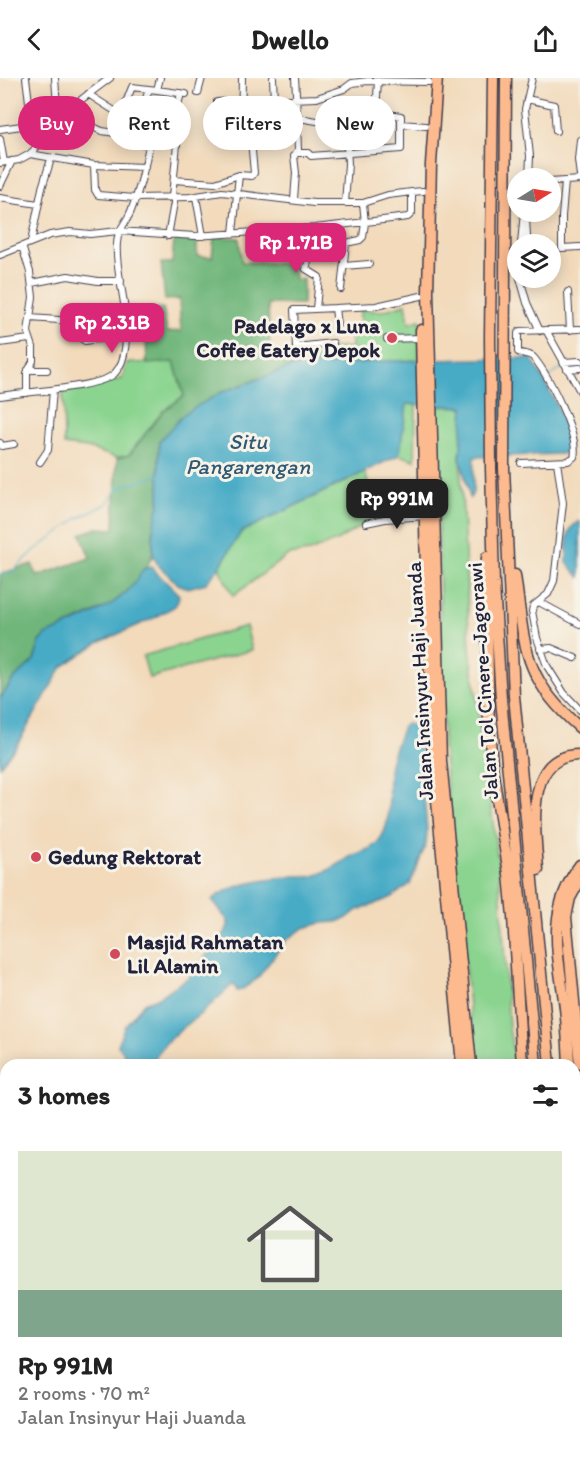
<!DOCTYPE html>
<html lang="en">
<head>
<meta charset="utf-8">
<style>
  body { margin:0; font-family:Itim,sans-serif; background:#f2f2f2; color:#222; height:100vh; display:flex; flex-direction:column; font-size:22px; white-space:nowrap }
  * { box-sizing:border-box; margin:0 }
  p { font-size:20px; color:#767676 }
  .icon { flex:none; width:33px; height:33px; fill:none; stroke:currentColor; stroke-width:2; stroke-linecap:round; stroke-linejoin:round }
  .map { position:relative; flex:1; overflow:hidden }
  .panel { position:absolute; left:0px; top:981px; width:580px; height:404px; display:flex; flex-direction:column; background:#fff; border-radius:18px 18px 0 0; box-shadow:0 3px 15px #0003 }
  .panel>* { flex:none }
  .guide { position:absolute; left:18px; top:18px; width:544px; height:54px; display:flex; gap:12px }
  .needle { width:39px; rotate:79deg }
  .buttons { position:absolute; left:507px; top:90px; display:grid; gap:12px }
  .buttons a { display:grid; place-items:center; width:54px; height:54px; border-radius:50%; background:#fff; box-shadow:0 3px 15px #0003; font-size:30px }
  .price { position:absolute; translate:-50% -51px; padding:0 14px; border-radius:12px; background:#db2777; color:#fff; font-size:20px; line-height:39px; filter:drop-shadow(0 2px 3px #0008) }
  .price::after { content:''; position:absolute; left:50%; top:36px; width:18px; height:14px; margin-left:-9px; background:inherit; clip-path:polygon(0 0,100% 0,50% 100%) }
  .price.selected { background:#222; color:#fff }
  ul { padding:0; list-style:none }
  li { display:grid; align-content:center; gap:12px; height:318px; padding:0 18px }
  li span { display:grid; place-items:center; height:186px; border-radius:0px; color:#555 }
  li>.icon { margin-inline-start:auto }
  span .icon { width:108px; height:108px; fill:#fffc; stroke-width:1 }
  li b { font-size:26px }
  h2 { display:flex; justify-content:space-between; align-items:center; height:72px; padding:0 18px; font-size:26px }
  .pill { padding:0 21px; border-radius:27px; background:#fff; box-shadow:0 3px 15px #0003; font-size:21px; line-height:54px }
  .pill.selected { background:#db2777; color:#fff }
  header { display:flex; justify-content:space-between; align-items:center; height:78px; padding:0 18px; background:#fff; font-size:27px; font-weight:800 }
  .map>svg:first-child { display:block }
  .green { fill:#8bd490; stroke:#567b66; stroke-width:1.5 }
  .forest { fill:#70b67a; stroke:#496c5a; stroke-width:1.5 }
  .water { fill:#46abc6; stroke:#346680; stroke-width:1.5 }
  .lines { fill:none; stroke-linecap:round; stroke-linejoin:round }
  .stream { stroke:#46abc6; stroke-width:1.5 }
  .river { stroke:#46abc6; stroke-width:10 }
  .street-casing { stroke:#413e4e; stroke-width:8 }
  .secondary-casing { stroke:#413e4e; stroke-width:10 }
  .highway-casing { stroke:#413e4e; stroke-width:13 }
  .street { stroke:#fff; stroke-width:6 }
  .secondary { stroke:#fee3d2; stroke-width:8 }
  .highway { stroke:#fcba8e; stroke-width:10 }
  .poi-dot { fill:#d1495b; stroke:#f7f3e8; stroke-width:2 }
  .labels { text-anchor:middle; stroke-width:6; stroke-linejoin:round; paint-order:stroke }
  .poi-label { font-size:21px; font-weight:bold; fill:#22223b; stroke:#f7f3e8; text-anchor:start }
  .street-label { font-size:21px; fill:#22223b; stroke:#f7f3e8 }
  .water-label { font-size:22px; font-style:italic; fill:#305973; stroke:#f7f3e8 }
</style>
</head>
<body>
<header><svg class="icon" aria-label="back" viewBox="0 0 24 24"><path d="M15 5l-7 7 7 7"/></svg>Dwello<svg class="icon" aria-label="share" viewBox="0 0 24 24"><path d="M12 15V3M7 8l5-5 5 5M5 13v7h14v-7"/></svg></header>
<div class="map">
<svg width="580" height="1384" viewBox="0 0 580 1384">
  <rect width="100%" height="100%" fill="#f7f3e8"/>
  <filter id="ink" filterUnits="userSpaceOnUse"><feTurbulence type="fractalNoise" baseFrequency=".0167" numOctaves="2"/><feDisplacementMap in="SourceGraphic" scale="12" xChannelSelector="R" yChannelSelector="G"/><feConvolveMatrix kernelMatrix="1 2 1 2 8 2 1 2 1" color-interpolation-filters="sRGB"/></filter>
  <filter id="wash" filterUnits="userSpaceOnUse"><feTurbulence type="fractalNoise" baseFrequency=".008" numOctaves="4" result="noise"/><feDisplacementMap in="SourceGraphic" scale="24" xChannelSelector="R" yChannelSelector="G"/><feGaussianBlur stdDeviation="1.35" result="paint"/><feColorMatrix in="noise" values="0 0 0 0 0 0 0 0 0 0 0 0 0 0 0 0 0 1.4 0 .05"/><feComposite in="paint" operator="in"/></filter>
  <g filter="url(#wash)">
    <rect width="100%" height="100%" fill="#f2dabb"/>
    <path class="green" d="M406 226 409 245 420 242 419 282 322 286 321 270H351V249L360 250V232L382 233Z
      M174 284 184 318 163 333 129 377 117 380 88 370 64 367 63 312 122 301 127 285Z
      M407 326 416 327 415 382 399 377Z
      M436 328 464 329 460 379 470 571 499 790 509 950 515 987H475L443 668Z
      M365 394 378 441 366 445 338 462 309 474 288 477 233 518 219 490 241 454Z
      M246 548 252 572 149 600 143 578Z"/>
    <path class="forest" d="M214 159 239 160 242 184 294 186 295 202 303 201V226H268L270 274 321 270 322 286 291 289 220 315 185 336 159 363V426L153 450V477L137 506 109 528 46 557 40 564 34 582 12 603 0 621V496L32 486 37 498 90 480 81 456 97 450 114 451 117 380 129 377 163 333 184 318 174 284 147 286 145 231 163 230 167 254 181 253 179 221 165 222 161 185H172L174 162 197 161V178L212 179Z"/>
    <path class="water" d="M526 280H530L535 286C544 304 576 355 568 374L561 376 474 379 473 415 470 420 460 379 464 329 407 326 399 377 241 454 219 490 206 505 188 510 178 506 158 487 153 477V450L159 426V363L185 335 220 315 291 289 389 283Z
      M580 443V499L567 485C568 468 563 452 580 443Z
      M151 489 179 517 178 523 175 528 156 539 98 565 62 589 17 667 0 688V621L12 603 34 582 40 564 46 557C81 541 126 528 143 491Z
      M406 646 418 649 427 752 426 766 410 806 390 820 356 833 347 840 337 844 321 845 304 850 286 862 257 901 241 912 237 913 234 907 231 908C222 916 213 925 204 933 182 952 164 960 152 987H124C125 979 125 973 118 968L124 949 144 925 157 920 188 900 225 855 228 848V843L212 822C233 804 268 802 295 798 301 797 308 800 314 798 327 795 339 786 350 779 364 772 375 772 383 756 393 738 386 707 390 687 392 674 399 661 403 648Z"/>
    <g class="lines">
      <path class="stream" d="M549 299 565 288
        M0 497 13 493 35 472 78 440 107 426 119 409 160 397"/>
      <path class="river" d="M0 1283 6 1285"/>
    </g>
  </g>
  <g filter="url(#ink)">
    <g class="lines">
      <g class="street-casing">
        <path id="street" d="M26 0 32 48
          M160 0 157 12 186 16
          M273 0 274 22
          M198 15 202 0
          M88 16 121 37 132 9 157 12
          M527 21 554 27 556 53
          M217 24 317 20 344 11 352 5 368 3 429 4
          M299 40 329 45 335 39 352 34
          M401 46 426 48
          M0 51 58 43 55 0
          M174 54 172 52 181 15
          M0 61 4 84
          M580 62 578 82 580 98
          M135 63 140 48 139 43 149 11
          M296 75H308L311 78 401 71V38L376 34 378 3
          M30 76 94 87 95 112 98 117 135 120 190 119 222 114 314 125H363L388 117 412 114
          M0 85 19 82 30 76 82 21 110 0
          M94 87 145 89
          M529 100 530 78 525 31 532 0
          M174 102 215 105 239 97
          M550 104 580 102
          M565 104 562 138V170L580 169
          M0 108 12 83
          M172 119 177 66
          M196 119 203 158
          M0 120 38 126
          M294 121 296 95 294 78 298 72C297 48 297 25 295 0
          M345 125 348 86 347 67 354 59 352 34 376 33
          M526 140 527 159
          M233 155 239 97 252 98 254 95 251 62 249 59 243 56 241 50 242 0
          M168 158 175 119
          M31 164 42 110 51 81
          M521 166 524 134
          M22 168 30 194 33 219 28 254 33 269V283L27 295V315
          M0 177 50 157 70 154 90 156 118 153 195 158 315 150 408 139 412 135V114L423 113
          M344 188 369 186
          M520 200 527 225 540 253
          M32 205 68 198 98 203H121
          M341 211 346 165 360 162 363 159 365 145 363 125
          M568 214 570 252
          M335 230 337 247
          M316 231 319 199 306 191 310 177 316 167
          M30 240 59 242
          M546 252 580 313
          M116 258 85 263 82 261 80 244 85 240 125 233
          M387 261 421 260
          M0 265 29 261
          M333 265 296 269 294 232 376 228 421 218
          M563 284 580 283
          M567 291 580 290
          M28 292H47
          M0 318C22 314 102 310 115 295 129 280 126 252 125 234 123 211 115 187 117 165 118 150 126 146 131 133 140 111 145 90 149 67L123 61 122 56 102 53 68 38
          M0 365 2 368 14 366
          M40 384 48 372 53 312
          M557 384 563 425 554 503 548 516 533 528 532 533 537 560 547 588 564 615 580 632
          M521 385 568 383 574 379C580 358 548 297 534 280 530 275 523 277 518 274V255L520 253 580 251
          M366 445 385 441 425 438
          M539 524 580 546
          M540 571 551 570 575 580
          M58 1384 60 1378
          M348 1384 349 1378
          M397 1384V1378
          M495 1384 496 1378"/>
      </g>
      <g class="secondary-casing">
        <path id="secondary" d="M537 1378 538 1384
          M169 1384 171 1378"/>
      </g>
      <g class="highway-casing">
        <path id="highway" d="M437 0 431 86 428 214 441 683 471 987
          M493 0 490 259 491 390 494 506 501 621 536 987
          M506 0 504 390 514 618 550 987
          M421 252 426 496 433 680 462 987
          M487 479 486 496 489 650 493 696 509 796 513 839 522 987
          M515 497C525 568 522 600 580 650
          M538 792C536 756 522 676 580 677
          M580 802 570 820 566 839 580 986
          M569 987C568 965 567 943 564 922 557 872 547 831 580 787
          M574 1048 580 1096
          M574 1138 580 1132
          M574 1154 580 1153
          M574 1264 580 1333
          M0 1308 6 1309
          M555 1378 556 1384
          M568 1378V1384"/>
      </g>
      <use href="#street" class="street"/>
      <use href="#secondary" class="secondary"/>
      <use href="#highway" class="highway"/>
    </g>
  </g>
  <g class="poi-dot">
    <circle cx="392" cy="260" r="6"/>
    <circle cx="36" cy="779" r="6"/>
    <circle cx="115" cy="876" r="6"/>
  </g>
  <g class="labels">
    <g class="poi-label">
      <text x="380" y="255" text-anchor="end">Padelago x Luna<tspan x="380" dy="24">Coffee Eatery Depok</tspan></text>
      <text x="48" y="786">Gedung Rektorat</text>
      <text x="127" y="871">Masjid Rahmatan<tspan x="127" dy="24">Lil Alamin</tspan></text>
    </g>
    <g class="street-label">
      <text transform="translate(420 603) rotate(-93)" y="7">Jalan Insinyur Haji Juanda</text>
      <text transform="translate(483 603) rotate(-94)" y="7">Jalan Tol Cinere–Jagorawi</text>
    </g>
    <g class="water-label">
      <text x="248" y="371">Situ<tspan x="248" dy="25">Pangarengan</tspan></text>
    </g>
  </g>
</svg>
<div class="buttons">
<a><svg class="needle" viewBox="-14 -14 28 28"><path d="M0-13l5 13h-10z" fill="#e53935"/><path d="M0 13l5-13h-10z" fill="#767676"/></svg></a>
<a><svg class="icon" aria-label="layers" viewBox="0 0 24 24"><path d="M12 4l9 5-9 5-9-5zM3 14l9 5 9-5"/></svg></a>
</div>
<b class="price" style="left:296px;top:196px">Rp 1.71B</b>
<b class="price" style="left:112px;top:276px">Rp 2.31B</b>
<b class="price selected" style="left:397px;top:452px">Rp 991M</b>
<div class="guide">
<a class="pill selected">Buy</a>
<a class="pill">Rent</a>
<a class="pill">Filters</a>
<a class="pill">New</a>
</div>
<section class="panel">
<h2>3 homes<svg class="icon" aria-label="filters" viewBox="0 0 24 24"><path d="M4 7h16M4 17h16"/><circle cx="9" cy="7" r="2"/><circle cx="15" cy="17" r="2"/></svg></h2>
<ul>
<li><span style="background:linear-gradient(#dfe7d0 75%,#7fa58c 0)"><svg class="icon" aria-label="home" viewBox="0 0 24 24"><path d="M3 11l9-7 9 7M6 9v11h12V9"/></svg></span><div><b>Rp 991M</b><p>2 rooms · 70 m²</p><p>Jalan Insinyur Haji Juanda</p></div></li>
</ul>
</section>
</div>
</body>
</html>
